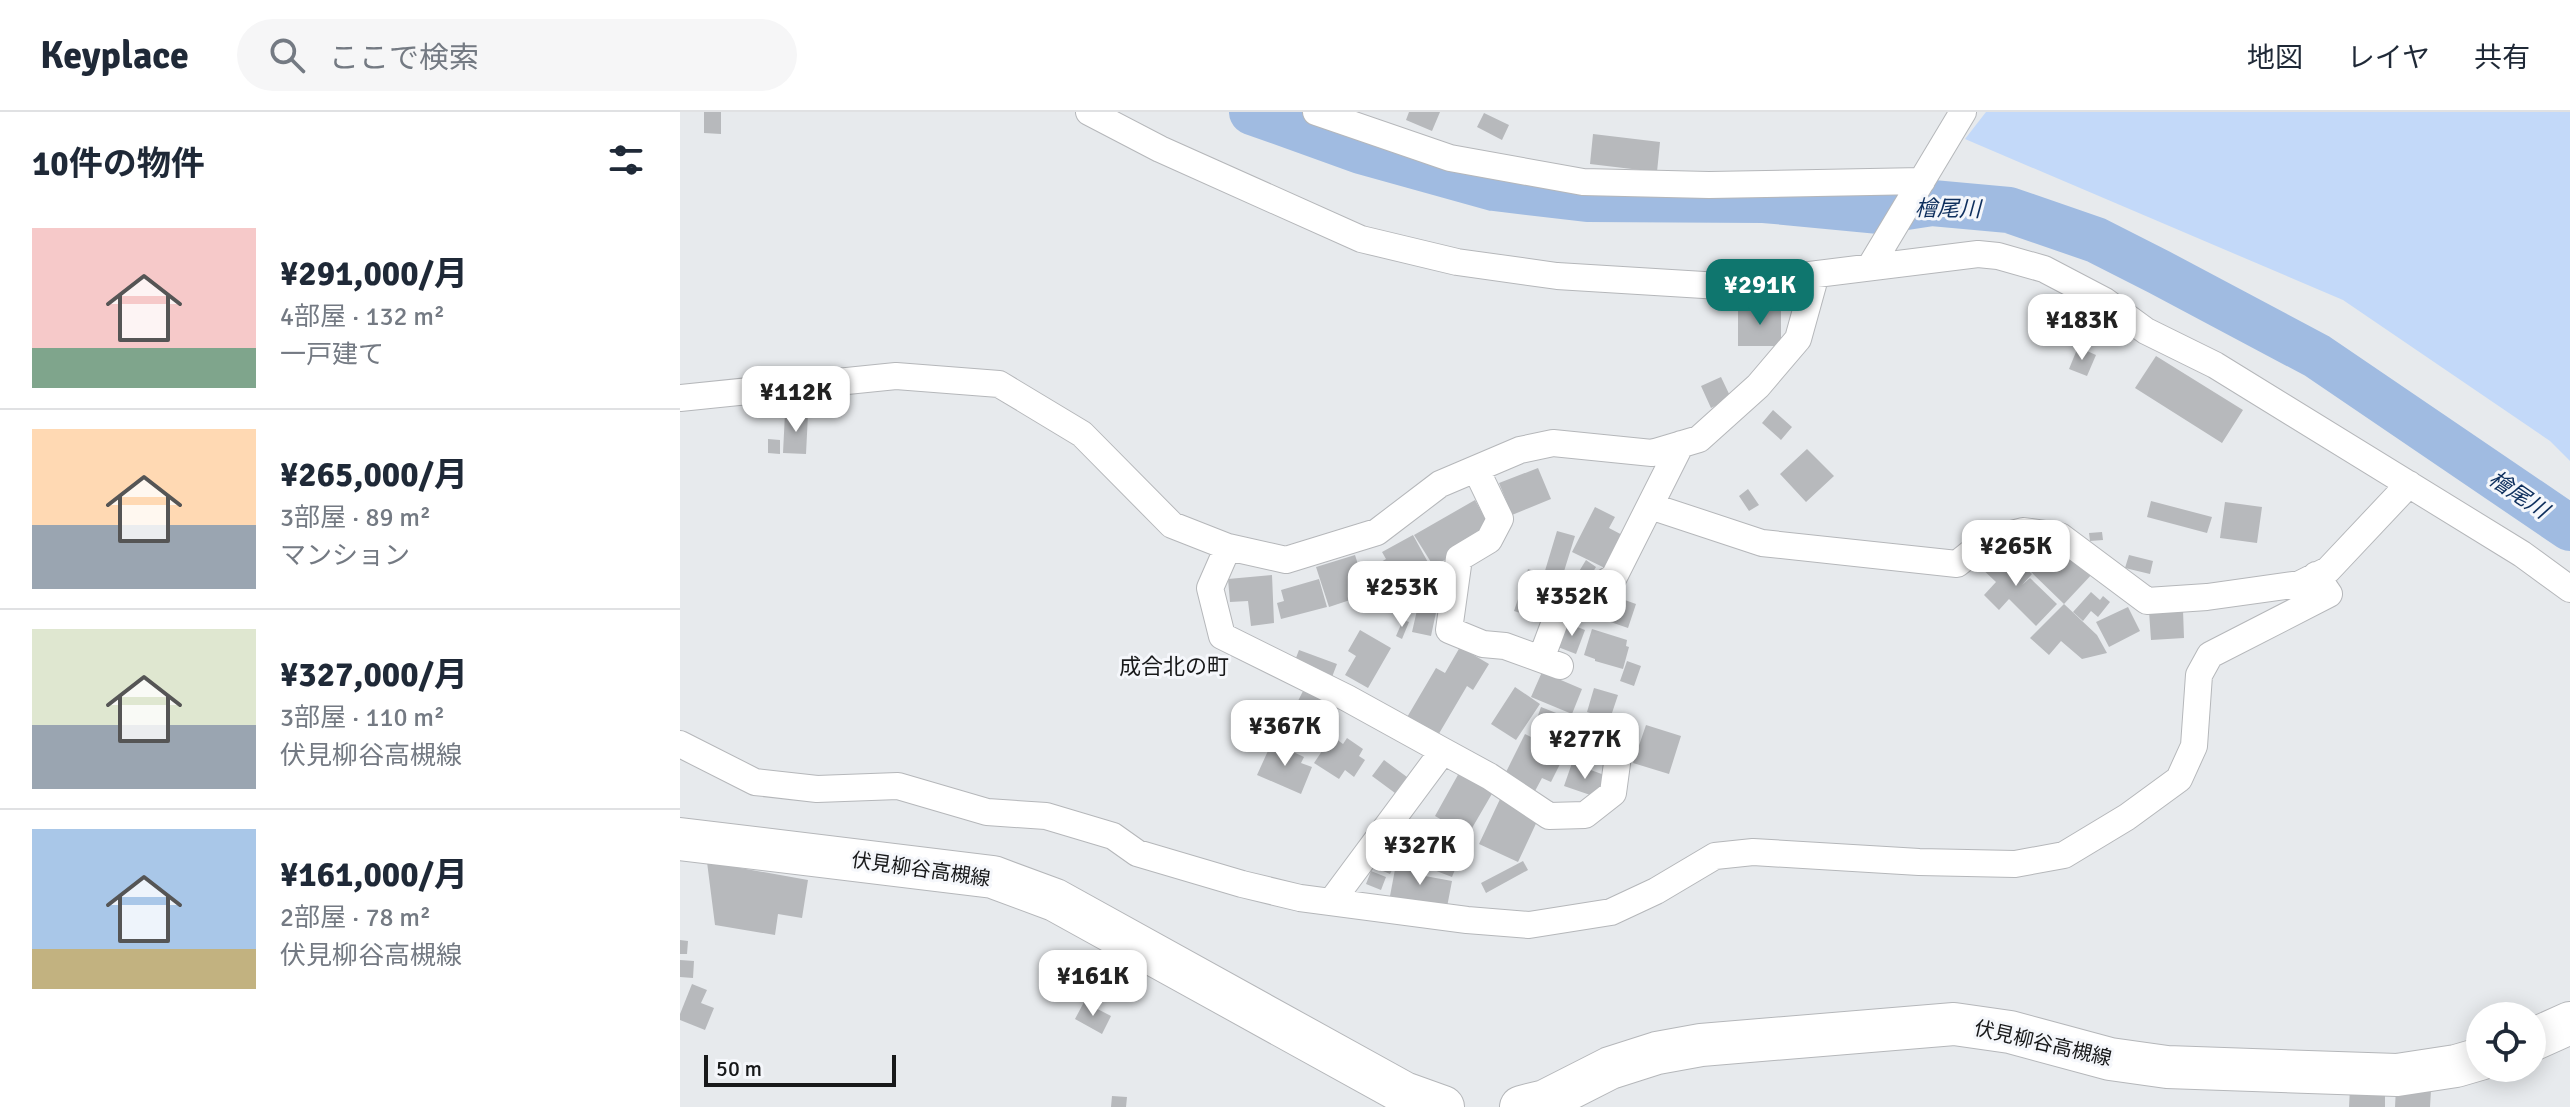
<!DOCTYPE html>
<html lang="ja">
<head>
<meta charset="utf-8">
<style>
  body { margin:0; font-family:Signika,"Noto Sans JP",sans-serif; background:#f6f6f7; color:#1f2937; height:100vh; display:flex; flex-direction:column; font-size:30px; white-space:nowrap }
  * { box-sizing:border-box; margin:0 }
  p { font-size:26px; color:#747a83 }
  .icon { flex:none; width:44px; height:44px; fill:none; stroke:currentColor; stroke-width:2; stroke-linecap:round; stroke-linejoin:round }
  .map { position:relative; flex:1; overflow:hidden }
  .panel { display:flex; flex-direction:column; background:#fff; width:680px }
  .panel>* { flex:none }
  .controls { position:absolute; left:1786px; top:890px; display:grid; gap:16px }
  .controls a { display:grid; place-items:center; width:80px; height:80px; border-radius:50%; background:#fff; box-shadow:0 4px 20px #0003; font-size:40px }
  .scale { position:absolute; left:24px; bottom:20px; width:192px; box-sizing:border-box; padding-left:8px; border:4px solid #18191a; border-top:0; font-size:22px; line-height:28px; white-space:nowrap; color:#18191a; -webkit-text-stroke:6px #f5f7fb; paint-order:stroke }
  .price { position:absolute; translate:-50% -68px; padding:0 18px; border-radius:16px; background:#fff; color:#222; font-size:26px; line-height:52px; filter:drop-shadow(0 2px 4px #0008) }
  .price::after { content:''; position:absolute; left:50%; top:48px; width:24px; height:18px; margin-left:-12px; background:inherit; clip-path:polygon(0 0,100% 0,50% 100%) }
  .price.on { background:#0f766e; color:#fff }
  ul { padding:0; list-style:none }
  li { display:flex; align-items:center; gap:24px; height:200px; padding:0 32px }
  li+li { border-top:2px solid #e0e1e3 }
  li span { display:grid; place-items:center; flex:none; width:224px; height:160px; border-radius:0px; color:#555 }
  li>.icon { margin-inline-start:auto }
  span .icon { width:96px; height:96px; fill:#fffc; stroke-width:1 }
  li b { font-size:34px }
  h2 { display:flex; justify-content:space-between; align-items:center; height:96px; padding:0 32px; font-size:34px }
  header { display:flex; align-items:center; gap:48px; box-sizing:border-box; height:112px; padding:0 40px; background:#fff; border-bottom:2px solid #e0e1e3 }
  header strong { font-size:38px }
  nav { display:flex; gap:44px; margin-inline-start:auto; font-size:28px }
  .search { width:560px; height:72px; background:#f6f6f7; display:flex; align-items:center; gap:20px; box-sizing:border-box; padding:0 28px; border-radius:44px; color:#747a83; font-size:30px }
  main { display:flex; flex:1; min-height:0 }
  .map>svg:first-child { display:block }
  .green { fill:#c3d9f9 }
  .lines { fill:none; stroke-linecap:round; stroke-linejoin:round }
  .river { stroke:#a0bbe1; stroke-width:46 }
  .building { fill:#b7b9bc }
  .street-casing { stroke:#b5b7ba; stroke-width:28 }
  .primary-casing { stroke:#b5b7ba; stroke-width:44 }
  .street { stroke:#fff; stroke-width:26 }
  .primary { stroke:#fff; stroke-width:42 }
  .labels { text-anchor:middle; stroke-width:6; stroke-linejoin:round; paint-order:stroke }
  .street-label { font-size:20px; fill:#18191a; stroke:#f5f7fb }
  .water-label { font-size:22px; font-style:italic; fill:#0e2f5d; stroke:#f5f7fb }
  .neighbourhood-label { font-size:22px; fill:#18191a; stroke:#f5f7fb }
</style>
</head>
<body>
<header>
<strong>Keyplace</strong>
<div class="search"><svg class="icon" aria-label="search" viewBox="0 0 24 24"><circle cx="10" cy="10" r="6"/><path d="M15 15l6 6"/></svg>ここで検索</div>
<nav><a>地図</a><a>レイヤ</a><a>共有</a></nav>
</header>
<main>
<section class="panel">
<h2>10件の物件<svg class="icon" aria-label="filters" viewBox="0 0 24 24"><path d="M4 7h16M4 17h16"/><circle cx="9" cy="7" r="2"/><circle cx="15" cy="17" r="2"/></svg></h2>
<ul>
<li><span style="background:linear-gradient(#f6c9c9 75%,#7fa58c 0)"><svg class="icon" aria-label="home" viewBox="0 0 24 24"><path d="M3 11l9-7 9 7M6 9v11h12V9"/></svg></span><div><b>¥291,000/月</b><p>4部屋 · 132 m²</p><p>一戸建て</p></div></li>
<li><span style="background:linear-gradient(#ffd9b3 60%,#9aa5b1 0)"><svg class="icon" aria-label="home" viewBox="0 0 24 24"><path d="M3 11l9-7 9 7M6 9v11h12V9"/></svg></span><div><b>¥265,000/月</b><p>3部屋 · 89 m²</p><p>マンション</p></div></li>
<li><span style="background:linear-gradient(#dfe7d0 60%,#9aa5b1 0)"><svg class="icon" aria-label="home" viewBox="0 0 24 24"><path d="M3 11l9-7 9 7M6 9v11h12V9"/></svg></span><div><b>¥327,000/月</b><p>3部屋 · 110 m²</p><p>伏見柳谷高槻線</p></div></li>
<li><span style="background:linear-gradient(#a9c7e8 75%,#c2b280 0)"><svg class="icon" aria-label="home" viewBox="0 0 24 24"><path d="M3 11l9-7 9 7M6 9v11h12V9"/></svg></span><div><b>¥161,000/月</b><p>2部屋 · 78 m²</p><p>伏見柳谷高槻線</p></div></li>
</ul>
</section>
<div class="map">
<svg width="1890" height="995" viewBox="0 0 1890 995">
  <rect width="100%" height="100%" fill="#e7eaed"/>
  <path class="green" d="M1306 0H1890V349L1870 329 1663 188 1285 27Z"/>
  <g class="lines">
    <path class="river" d="M572 0 681 39 814 76 907 87 1084 88 1200 99 1252 91 1329 98 1416 128 1479 160 1637 244 1890 416"/>
  </g>
  <path class="building" d="M24 0H41V22L24 21Z
    M729 0H760L752 19 726 8Z
    M804 1 829 13 822 28 797 15Z
    M913 22 980 30 977 60 910 52Z
    M1058 196H1101V234H1058Z
    M1398 235 1416 243 1407 264 1389 257Z
    M1476 244 1563 298 1542 331 1455 276Z
    M1041 265 1051 286 1031 296 1021 274Z
    M1093 298 1112 315 1101 328 1082 311Z
    M105 301 128 302 126 342 103 341Z
    M88 327 100 328V342L88 341Z
    M1127 337 1154 364 1126 390 1100 362Z
    M858 356 871 387 832 403 819 371Z
    M1068 377 1079 393 1069 399 1059 384Z
    M795 388 811 417 754 455 734 423Z
    M1471 389 1532 405 1527 421 1467 405Z
    M1545 390 1582 395 1577 431 1540 426Z
    M915 395 935 405 929 416 948 426 931 459 892 440Z
    M877 419 895 424 876 485 858 480 850 504 834 499 848 457 864 462Z
    M1422 420 1423 428 1410 429 1409 421Z
    M733 423 750 454 698 484 684 460 706 447 702 440Z
    M1311 438 1324 450 1330 443 1352 462 1342 473 1350 466 1377 492 1356 514 1329 487 1319 498 1304 483 1316 470 1298 453Z
    M1373 440 1414 460 1384 492 1349 458Z
    M675 443 685 474 668 480 670 488 649 495 636 455Z
    M1449 443 1473 449 1470 462 1445 456Z
    M906 448 916 455 905 473 895 466Z
    M746 459 764 463 751 524 732 520Z
    M592 463 594 511 571 514 568 489 550 490 548 467Z
    M639 467 647 495 601 507 597 491 604 489 601 478Z
    M726 473 738 476 735 490 723 487Z
    M1411 480 1420 488 1423 484 1430 490 1418 505 1411 499 1403 509 1393 500Z
    M928 482 956 492 948 516 919 506Z
    M1384 492 1417 523 1427 541 1402 547 1381 529 1369 543 1350 526Z
    M1448 495 1460 519 1429 535 1416 510Z
    M1503 498 1504 526 1471 528 1469 499Z
    M723 508 729 510 722 527 716 524Z
    M887 511 905 518 896 542 878 535Z
    M912 517 947 528 946 534 949 535 943 557 915 549V547L904 543Z
    M680 518 711 536 688 576 665 563 676 544 668 539Z
    M780 535 809 552 793 578 787 574 757 625 726 607 756 556 765 561Z
    M619 538 657 552 652 565 614 551Z
    M947 549 961 554 954 574 940 569Z
    M862 560 902 577 892 602 851 585Z
    M835 575 860 592 836 628 811 612Z
    M914 576 938 583 930 607 907 600Z
    M624 577 652 591 639 617 611 603Z
    M861 595 889 606 883 623 855 612Z
    M966 613 1001 624 989 662 953 651Z
    M845 622 885 642 871 670 862 666 855 679 824 664Z
    M652 624 663 632 667 626 683 637 679 644 685 648 674 665 665 658 659 667 634 651Z
    M592 630 624 645 621 651 632 655 621 682 577 663Z
    M704 648 727 665 715 681 692 664Z
    M892 651 927 664 919 686 884 674Z
    M779 661 813 680 788 723 755 704Z
    M821 685 860 703 838 750 799 732Z
    M755 720 785 733 772 765 741 753Z
    M702 738 718 746 710 762 694 755Z
    M843 749 848 758 806 781 801 771Z
    M27 750 128 768 122 806 98 802 95 823 35 813Z
    M716 752 746 759 745 764 772 769 767 795 710 784Z
    M691 759 706 765 701 778 686 772Z
    M0 828 8 829 7 842H0Z
    M0 848 14 849 13 866 0 865Z
    M12 872 27 878 21 891 34 896 25 918 0 908V902Z
    M404 890 431 904 422 922 395 907Z
    M1670 976 1705 977V995H1669Z
    M1716 976 1751 978 1750 995H1715Z
    M432 984 447 985 446 995H431Z"/>
  <g class="lines">
    <g class="street-casing">
      <path id="street" d="M409 0 480 37 681 127 777 150 877 164 1040 174 1298 142 1318 144 1364 157 1425 189 1466 219 1535 253 1842 442 1890 477
        M636 0 770 46 903 70 1029 73 1242 69
        M1190 155 1283 0
        M0 286 216 264 319 272 402 322 492 413 548 435 606 448 697 420 760 372 840 338 873 331 972 341 1019 327 1078 274 1118 227 1136 162
        M796 357 820 407 809 428 779 446 769 518 803 532 825 534 880 554
        M970 394 1082 431 1277 452 1307 428 1343 419 1380 424 1467 489 1527 485 1620 472 1648 458 1729 372
        M548 435 530 476 542 524 667 586 763 639 809 664 869 704 905 703 933 681 938 644
        M861 547 879 499 934 465 1001 332
        M0 632 75 670 137 677 218 674 307 700 366 704 433 724 457 741 562 772 620 786 787 808 849 813 931 800 976 779 1035 744 1073 740 1239 750 1335 752 1384 743 1447 705 1499 667 1514 634 1519 563 1530 543 1649 482 1636 463
        M651 790 763 639"/>
    </g>
    <g class="primary-casing">
      <path id="primary" d="M0 727 313 765 375 788 724 981 763 995
        M1852 928 1890 911
        M841 995 865 989 930 956 977 941 1021 933 1274 912 1330 920 1430 947 1487 955 1717 963 1776 954 1800 947"/>
    </g>
    <use href="#street" class="street"/>
    <use href="#primary" class="primary"/>
  </g>
  <g class="labels">
    <g class="street-label">
      <text transform="translate(241 757) rotate(8)" y="7">伏見柳谷高槻線</text>
      <text transform="translate(1363 931) rotate(13)" y="7">伏見柳谷高槻線</text>
    </g>
    <g class="water-label">
      <text transform="translate(1268 96) rotate(1)" y="8">檜尾川</text>
      <text transform="translate(1839 382) rotate(34)" y="8">檜尾川</text>
    </g>
    <g class="neighbourhood-label">
      <text x="494" y="562">成合北の町</text>
    </g>
  </g>
</svg>
<div class="controls">
<a><svg class="icon" aria-label="locate" viewBox="0 0 24 24"><circle cx="12" cy="12" r="6"/><path d="M12 2v4M12 18v4M2 12h4M18 12h4"/></svg></a>
</div>
<div class="scale">50 m</div>
<b class="price on" style="left:1080px;top:215px">¥291K</b>
<b class="price" style="left:1402px;top:250px">¥183K</b>
<b class="price" style="left:116px;top:322px">¥112K</b>
<b class="price" style="left:1336px;top:476px">¥265K</b>
<b class="price" style="left:722px;top:517px">¥253K</b>
<b class="price" style="left:892px;top:526px">¥352K</b>
<b class="price" style="left:605px;top:656px">¥367K</b>
<b class="price" style="left:905px;top:669px">¥277K</b>
<b class="price" style="left:740px;top:775px">¥327K</b>
<b class="price" style="left:413px;top:906px">¥161K</b>
</div>
</main>
</body>
</html>
